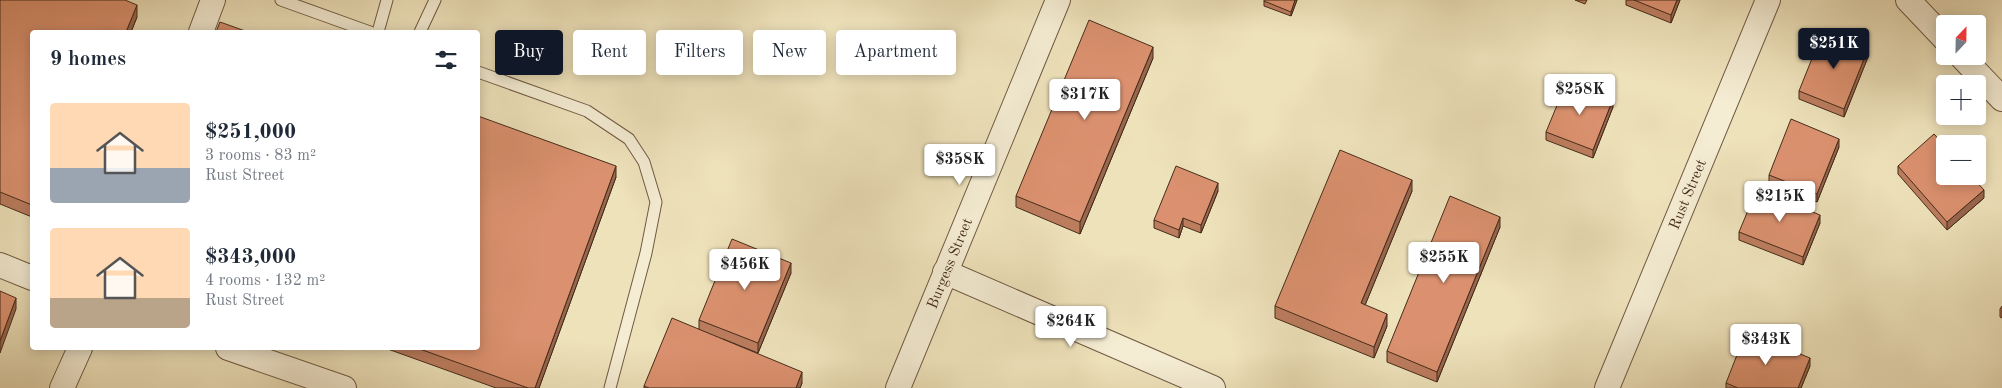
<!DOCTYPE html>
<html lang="en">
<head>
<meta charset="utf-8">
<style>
  body { margin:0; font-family:"Old Standard TT",serif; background:#f2f2f3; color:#1f2937; height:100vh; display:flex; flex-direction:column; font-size:19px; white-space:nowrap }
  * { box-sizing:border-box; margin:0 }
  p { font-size:16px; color:#747a83 }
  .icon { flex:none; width:28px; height:28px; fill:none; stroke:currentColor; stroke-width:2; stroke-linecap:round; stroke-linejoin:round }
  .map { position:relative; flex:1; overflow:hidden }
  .drawer { position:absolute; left:30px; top:30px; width:450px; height:320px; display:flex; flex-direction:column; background:#fff; border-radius:5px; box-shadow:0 2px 12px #0003 }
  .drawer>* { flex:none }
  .banner { position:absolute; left:495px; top:30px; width:475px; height:45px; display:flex; gap:10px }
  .needle { width:32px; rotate:22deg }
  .buttons { position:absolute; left:1936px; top:15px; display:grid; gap:10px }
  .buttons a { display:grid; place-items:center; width:50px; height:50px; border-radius:5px; background:#fff; box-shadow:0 2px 12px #0003; font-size:25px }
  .price { position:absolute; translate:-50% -42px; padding:0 11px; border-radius:5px; background:#fff; color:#222; font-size:16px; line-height:32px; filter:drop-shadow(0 1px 2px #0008) }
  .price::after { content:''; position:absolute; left:50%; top:30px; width:15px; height:11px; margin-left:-8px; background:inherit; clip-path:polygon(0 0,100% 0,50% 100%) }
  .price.current { background:#111827; color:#fff }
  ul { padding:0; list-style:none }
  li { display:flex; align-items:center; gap:15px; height:125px; padding:0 20px }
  li span { display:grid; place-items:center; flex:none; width:140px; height:100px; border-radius:5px; color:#555 }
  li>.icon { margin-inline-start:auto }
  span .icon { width:60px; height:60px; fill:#fffc; stroke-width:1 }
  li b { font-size:21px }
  h2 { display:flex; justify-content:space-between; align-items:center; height:60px; padding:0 20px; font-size:21px }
  .chip { padding:0 18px; border-radius:5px; background:#fff; box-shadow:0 2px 12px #0003; font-size:18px; line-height:45px }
  .chip.current { background:#111827; color:#fff }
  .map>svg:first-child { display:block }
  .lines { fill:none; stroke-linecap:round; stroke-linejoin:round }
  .lane-casing { stroke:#6f5a42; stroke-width:13 }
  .street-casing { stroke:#6f5a42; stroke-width:26 }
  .lane { stroke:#f4ecd3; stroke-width:11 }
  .street { stroke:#f4ecd3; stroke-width:24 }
  .wall { fill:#bc7d5f; stroke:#452c1a }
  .shaded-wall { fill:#99664e; stroke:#452c1a }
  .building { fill:#db916f; stroke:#452c1a }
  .labels { text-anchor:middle; stroke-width:4; stroke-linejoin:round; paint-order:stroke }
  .street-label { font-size:15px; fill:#452c1a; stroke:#f4ecd3 }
</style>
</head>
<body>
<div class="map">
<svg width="2002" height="388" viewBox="0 0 2002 388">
  <rect width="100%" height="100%" fill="#eee2bb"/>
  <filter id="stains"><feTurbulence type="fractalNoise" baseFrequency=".004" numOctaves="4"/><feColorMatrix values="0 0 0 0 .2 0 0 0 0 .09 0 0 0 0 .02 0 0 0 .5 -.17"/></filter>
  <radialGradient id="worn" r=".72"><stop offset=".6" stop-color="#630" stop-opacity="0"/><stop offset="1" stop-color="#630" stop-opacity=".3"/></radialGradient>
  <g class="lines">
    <g class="lane-casing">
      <path id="lane" d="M281 0 370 32
        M378 32 387 0
        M420 32 435 0
        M478 72 587 111 629 139 644 162 656 202 646 253 610 388"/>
    </g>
    <g class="street-casing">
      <g id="street">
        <path d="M1908 0 1945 39"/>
        <path d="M201 32 213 0"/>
        <path d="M1961 56 2002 99"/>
        <path d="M0 265 32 278"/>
        <path d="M945 272 1213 388"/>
        <path d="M228 348 344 388"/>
        <path d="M62 388 80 348"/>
        <path id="s1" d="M898 388 1058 0"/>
        <path id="s2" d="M1607 388 1768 0"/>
      </g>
    </g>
    <use href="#lane" class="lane"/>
    <use href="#street" class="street"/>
  </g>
  <path class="wall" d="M0 0 137 17 131 32H32V217L0 204Z
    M1297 0 1291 16 1264 6V1Z
    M1575 0H1587L1585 4Z
    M1626 0H1680L1671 23 1626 5Z
    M1868 57 1844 117 1799 99V91Z
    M1153 58 1080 234 1016 207V196Z
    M1613 107 1593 158 1546 140V132Z
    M1839 147 1817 202 1769 183V175Z
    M1898 166 1984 198 1947 230 1898 174Z
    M616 177 539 388H496L385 348H478Z
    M1218 191 1201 233 1183 226 1179 238 1154 228V220Z
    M1412 191 1365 305 1387 326 1374 358 1275 318V306Z
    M1820 223 1803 265 1739 240V232Z
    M1500 227 1437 382 1387 362V351Z
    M791 273 758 353 723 339 802 383 800 388H644V386L699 330V320Z
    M2002 306V318L2000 317V309Z
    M1810 366 1801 388H1726V383Z"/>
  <path class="shaded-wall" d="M1295 0H1297L1291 16V12Z
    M1677 0H1680L1671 23V15Z
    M137 5V17L131 32H126Z
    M1153 47V58L1080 234V222Z
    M1868 49V57L1844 117V109Z
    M1613 99V107L1593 158V150Z
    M1839 139V147L1817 202V194Z
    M616 166V177L539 388H535Z
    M1412 180V191L1361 315V303Z
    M1218 183V191L1201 233V225Z
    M1984 190V198L1947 230V222Z
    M1820 215V223L1803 265V257Z
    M1500 217V227L1437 382V372Z
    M1183 218V226L1179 238V230Z
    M791 263V273L758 353V343Z
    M16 298V309L0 353V341Z
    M1387 314V326L1374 358V347Z
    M1810 358V366L1801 388H1798Z
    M802 372V383L800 388H796Z"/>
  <path class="building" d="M0 0H125L137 5 126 32H32V205L0 192Z
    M1264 0H1295L1291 12 1264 1Z
    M1634 0H1677L1671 15Z
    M1089 20 1153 47 1080 222 1016 196Z
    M220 22 248 32H216Z
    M1823 31 1868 49 1844 109 1799 91Z
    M1567 81 1613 99 1593 150 1546 132Z
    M478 116 616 166 535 388H528L417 348H478Z
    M1791 119 1839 139 1817 194 1769 175Z
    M1934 134 1945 146V176H1971L1984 190 1947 222 1898 166Z
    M1340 150 1412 180 1361 303 1387 314 1374 347 1275 306Z
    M1176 166 1218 183 1201 225 1183 218 1179 230 1154 220Z
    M1757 189 1820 215 1803 257 1739 232Z
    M1450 196 1500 217 1437 372 1387 351Z
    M732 239 791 263 758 343 699 320Z
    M0 291 16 298 0 341Z
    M672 318 802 372 796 388H649L644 386Z
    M1746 332 1810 358 1798 388H1738L1726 383Z"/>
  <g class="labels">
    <g class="street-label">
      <text dy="5" stroke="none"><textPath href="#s2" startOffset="210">Rust Street</textPath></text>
      <text dy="5" stroke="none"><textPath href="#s1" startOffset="135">Burgess Street</textPath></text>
    </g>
  </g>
  <rect width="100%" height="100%" filter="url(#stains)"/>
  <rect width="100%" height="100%" fill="url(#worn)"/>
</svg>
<div class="buttons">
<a><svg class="needle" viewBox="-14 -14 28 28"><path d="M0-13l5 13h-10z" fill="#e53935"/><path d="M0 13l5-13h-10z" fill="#747a83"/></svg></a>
<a>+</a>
<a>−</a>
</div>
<b class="price current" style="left:1834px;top:70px">$251K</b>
<b class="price" style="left:1580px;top:116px">$258K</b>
<b class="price" style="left:1085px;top:121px">$317K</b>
<b class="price" style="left:960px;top:186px">$358K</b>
<b class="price" style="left:1780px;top:223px">$215K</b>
<b class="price" style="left:1444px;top:284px">$255K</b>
<b class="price" style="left:745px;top:291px">$456K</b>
<b class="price" style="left:1071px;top:348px">$264K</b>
<b class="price" style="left:1766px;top:366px">$343K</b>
<div class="banner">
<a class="chip current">Buy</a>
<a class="chip">Rent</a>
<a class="chip">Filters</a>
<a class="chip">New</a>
<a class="chip">Apartment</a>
</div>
<section class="drawer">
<h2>9 homes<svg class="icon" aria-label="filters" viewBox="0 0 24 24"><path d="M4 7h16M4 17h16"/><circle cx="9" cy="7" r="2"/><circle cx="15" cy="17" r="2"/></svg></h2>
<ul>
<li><span style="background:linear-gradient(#ffd9b3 65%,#9aa5b1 0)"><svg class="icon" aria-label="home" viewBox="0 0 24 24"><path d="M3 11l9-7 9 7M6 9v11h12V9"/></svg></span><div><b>$251,000</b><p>3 rooms · 83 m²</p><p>Rust Street</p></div></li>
<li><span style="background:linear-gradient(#ffd9b3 70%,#b9a48a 0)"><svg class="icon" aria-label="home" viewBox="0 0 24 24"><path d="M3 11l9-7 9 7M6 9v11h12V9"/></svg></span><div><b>$343,000</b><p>4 rooms · 132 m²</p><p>Rust Street</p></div></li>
</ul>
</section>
</div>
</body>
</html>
